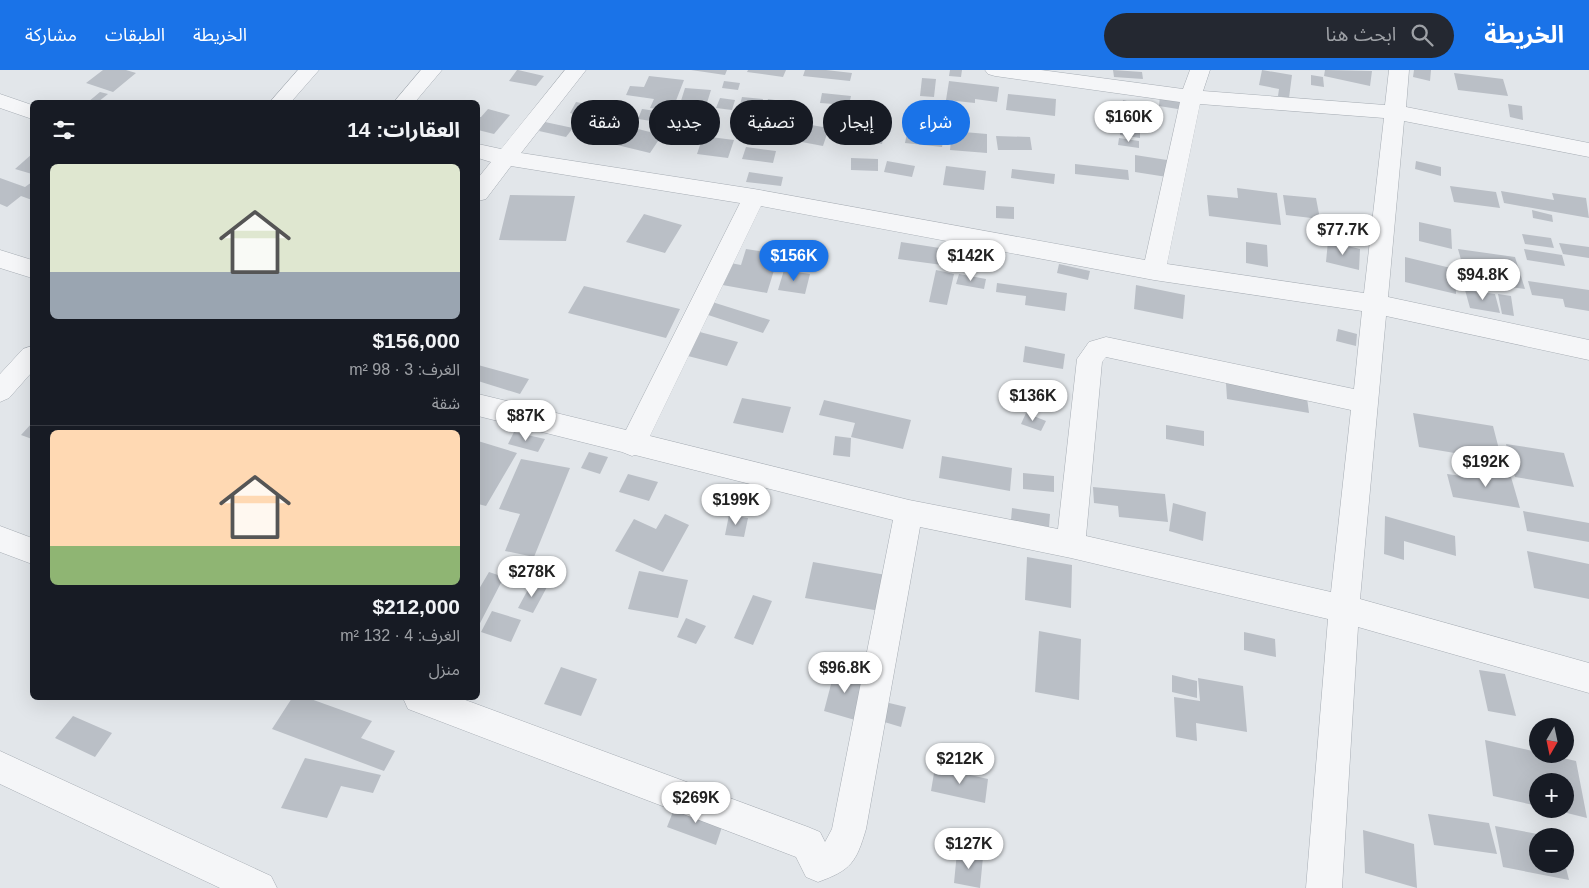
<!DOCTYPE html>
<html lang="ar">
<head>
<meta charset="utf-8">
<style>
  body { margin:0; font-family:Arial,"Noto Sans Arabic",sans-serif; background:#242831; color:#f1f3f6; direction:rtl; height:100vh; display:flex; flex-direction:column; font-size:19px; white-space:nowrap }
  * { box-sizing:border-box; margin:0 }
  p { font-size:16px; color:#9ea1a6 }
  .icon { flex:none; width:28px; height:28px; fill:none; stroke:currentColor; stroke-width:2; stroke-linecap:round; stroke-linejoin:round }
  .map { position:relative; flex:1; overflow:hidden; direction:ltr }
  .details { position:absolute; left:30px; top:30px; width:450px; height:600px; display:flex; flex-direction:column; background:#171b24; border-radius:8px; box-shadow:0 5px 20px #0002; direction:rtl }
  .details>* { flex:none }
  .top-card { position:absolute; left:495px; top:30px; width:475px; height:45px; direction:rtl; display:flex; gap:10px }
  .needle { width:32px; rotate:189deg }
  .tools { position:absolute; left:1529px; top:648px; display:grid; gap:10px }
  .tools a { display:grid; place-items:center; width:45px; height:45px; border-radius:50%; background:#171b24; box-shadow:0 5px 20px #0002; font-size:25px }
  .price { position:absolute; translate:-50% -42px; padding:0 11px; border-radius:18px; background:#fff; color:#222; font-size:16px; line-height:32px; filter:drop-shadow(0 1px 2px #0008) }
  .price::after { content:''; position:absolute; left:50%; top:30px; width:15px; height:11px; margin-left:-8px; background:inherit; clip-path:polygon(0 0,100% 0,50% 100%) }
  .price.on { background:#1a73e8; color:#fff }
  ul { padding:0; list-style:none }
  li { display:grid; align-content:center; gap:10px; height:265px; padding:0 20px }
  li+li { border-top:1px solid #363941 }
  li span { display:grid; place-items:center; height:155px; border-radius:8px; color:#555 }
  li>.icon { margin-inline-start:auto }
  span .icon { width:90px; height:90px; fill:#fffc; stroke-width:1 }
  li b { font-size:21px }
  h2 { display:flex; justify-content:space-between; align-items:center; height:60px; padding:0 20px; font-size:21px }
  .tag { padding:0 18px; border-radius:22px; background:#171b24; box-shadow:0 5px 20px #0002; font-size:18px; line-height:45px }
  .tag.on { background:#1a73e8; color:#fff }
  header { display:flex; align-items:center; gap:30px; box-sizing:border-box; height:70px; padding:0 25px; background:#1a73e8; color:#fff }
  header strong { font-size:24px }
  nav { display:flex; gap:28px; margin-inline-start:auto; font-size:18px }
  .search { width:350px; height:45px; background:#242831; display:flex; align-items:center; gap:12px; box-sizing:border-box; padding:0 18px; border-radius:28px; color:#9ea1a6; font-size:19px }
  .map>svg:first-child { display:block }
  .building { fill:#babfc6 }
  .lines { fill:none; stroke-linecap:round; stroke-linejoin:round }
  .minor-casing { stroke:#a7adb4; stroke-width:1 }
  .minor { fill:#f5f6f8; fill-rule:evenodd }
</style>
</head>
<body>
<header>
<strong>الخريطة</strong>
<div class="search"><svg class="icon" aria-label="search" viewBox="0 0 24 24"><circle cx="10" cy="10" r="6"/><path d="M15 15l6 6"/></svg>ابحث هنا</div>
<nav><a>الخريطة</a><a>الطبقات</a><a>مشاركة</a></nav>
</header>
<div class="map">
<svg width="1589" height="818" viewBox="0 0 1589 818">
  <rect width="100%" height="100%" fill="#e2e6ea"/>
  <path class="building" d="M103 0H126L136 3 113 22 86 13Z
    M517 0H518L544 6 536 16 509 11Z
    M691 0H727L725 5Z
    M748 0H786L783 7 747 2Z
    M805 0H826L852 3 850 11 803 6Z
    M950 0H962L961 7 949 6Z
    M1113 0 1142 2 1143 9 1114 7Z
    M1262 0 1292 5 1289 28 1278 26 1279 19 1259 15Z
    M1325 0 1372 1 1370 16 1324 6Z
    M1414 0H1431L1430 11 1413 7Z
    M1454 3 1503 9 1508 26 1458 20Z
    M1311 5 1323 7 1324 17 1311 15Z
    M649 6 684 10 672 41 650 38 654 29 626 25 630 16 644 17Z
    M922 8 936 9 934 27 920 26Z
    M724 11 740 13 738 20 722 18Z
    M949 11 999 17 997 32 975 29V33L946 30Z
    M685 18 711 20 706 36 680 34Z
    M100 22 108 24 98 32H88Z
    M822 23 851 26 849 35 820 33Z
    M1008 24 1056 29 1055 46 1006 40Z
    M1160 26 1185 30 1184 40 1159 36Z
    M742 27 763 29 761 37 740 35Z
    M720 28 735 30 732 40 716 38Z
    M768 29 797 33 791 49 763 45Z
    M1123 30 1139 34 1138 43 1121 40Z
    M576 32 603 37 596 49 570 43Z
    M1508 34 1522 36 1523 50 1510 47Z
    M488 39 510 45 494 64 478 60V47H481Z
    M642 39 677 44 672 54 638 49Z
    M853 41 888 45 882 74 862 71 866 52 851 50Z
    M545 52 573 58 566 67 539 61Z
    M793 52 829 58 823 76 786 69Z
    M626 56 662 65 650 83 613 74Z
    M1120 56 1140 59V68L1120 65Z
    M908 58 945 62 942 77 905 73Z
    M952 61 987 64V83L950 80Z
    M703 66 734 70 728 88 697 84Z
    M996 66 1030 67 1032 80H998Z
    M1119 68 1139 71V78L1118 75Z
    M746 77 776 81 773 93 742 89Z
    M32 84V104L15 99Z
    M1135 85 1167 90V107L1135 102Z
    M851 88 878 89V101L851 100Z
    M887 91 915 96 912 107 884 102Z
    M1416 91 1441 97V106L1415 99Z
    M1075 94 1128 100 1129 110 1075 104Z
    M946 96 986 101 984 120 943 115Z
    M1012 99 1055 104 1054 114 1011 108Z
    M749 102 783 107 781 116 746 112Z
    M0 108 25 117 32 112V130L21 126 7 137 0 134Z
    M1450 116 1496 122 1500 138 1454 132Z
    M1237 118 1277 123 1281 155 1209 146 1207 125 1238 128Z
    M1501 121 1554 130 1552 123 1586 128 1589 148 1504 133Z
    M510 125 575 126 566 171 499 170Z
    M1283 125 1316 128 1320 149 1286 145Z
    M996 136 1014 137V149L996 148Z
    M1532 140 1552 145 1553 152 1533 148Z
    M644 144 682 155 665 183 626 172Z
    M1419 152 1451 159 1452 179 1419 171Z
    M1335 156 1357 160 1358 173 1336 169Z
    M1522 164 1551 168 1554 178 1525 174Z
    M1328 171 1360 179 1359 200 1326 192Z
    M901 172 959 181 957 197 898 189Z
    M1246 172 1267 175 1268 197 1246 193Z
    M1559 173 1589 177V188L1563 184Z
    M746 179 779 184 767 223 717 214 725 192 741 195Z
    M1458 179 1515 187 1525 219 1488 214 1485 200 1463 197Z
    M1524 179 1562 185 1565 196 1527 190Z
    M1405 187 1455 199 1456 224 1405 212Z
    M1059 194 1090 201 1088 210 1057 203Z
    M784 200 810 204 805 224 778 220Z
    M936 200 954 204 947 235 929 232Z
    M959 204 986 209 984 219 956 214Z
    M1528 211 1589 220V241L1565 237 1563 229 1532 225Z
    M997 213 1067 223 1065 241 1025 235 1026 226 996 222Z
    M1136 215 1185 225 1183 249 1134 239Z
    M584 216 680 239 666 268 568 243Z
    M1465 220 1495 224 1500 243 1470 238Z
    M1498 224 1511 226 1514 246 1502 244Z
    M709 231 770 250 763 263 702 243Z
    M1338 259 1357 264 1356 276 1336 271Z
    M696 261 738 272 727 296 684 285Z
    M1025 276 1065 284 1063 299 1023 292Z
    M478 295 529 309 520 324 478 311Z
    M1226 313 1307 328 1309 343 1227 329Z
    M742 328 791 337 783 363 733 353Z
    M824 330 911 350 903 379 851 367 855 353 819 345Z
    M1026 343 1046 351 1041 361 1021 354Z
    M1413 343 1493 356 1502 391 1419 377Z
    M32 353V369L21 365Z
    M1166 355 1204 361V376L1166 369Z
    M514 362 545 369 538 382 508 374Z
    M835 366 851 368 850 387 833 385Z
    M478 371 517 383 486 436 478 434Z
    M1506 374 1564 383 1574 417 1515 407Z
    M589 382 608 387 600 404 581 398Z
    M942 386 1012 398 1010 421 939 408Z
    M521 389 570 398 534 487 505 481 520 444 499 439Z
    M1488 396 1509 400 1520 438 1453 427 1447 404 1491 410Z
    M1023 403 1054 406V422L1023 419Z
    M628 404 658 412 649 431 619 422Z
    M1093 417 1165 424 1168 452 1119 447 1118 436 1094 433Z
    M1173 433 1206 442 1203 471 1169 461Z
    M1012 438 1050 444 1049 457 1011 450Z
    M1523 441 1589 453V472L1527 461Z
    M665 444 689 455 663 502 615 481 634 449 656 459Z
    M729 445 748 448 744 467 725 465Z
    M1385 446 1455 466 1456 486 1404 471V490L1384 484Z
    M1527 481 1589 494V529L1534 518Z
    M1027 487 1072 495 1071 538 1025 530Z
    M813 492 886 505 880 541 805 528Z
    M639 501 688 510 678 548 628 539Z
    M489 502 504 507 478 557V519H479Z
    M532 512 547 517 533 543 518 538Z
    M753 525 772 531 753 575 734 568Z
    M492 541 521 550 511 572 481 562Z
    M686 548 706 556 696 574 677 567Z
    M1039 561 1081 569 1079 630 1035 622Z
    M1244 562 1275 569 1276 587 1244 580Z
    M561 597 597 609 581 646 544 634Z
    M835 599 866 607 855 650 824 641Z
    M1479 600 1505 604 1516 646 1488 641Z
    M1172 605 1197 611V628L1172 622Z
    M1198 608 1243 616 1247 662 1196 653 1197 671 1176 667 1174 627 1200 631Z
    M292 628H308L372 651 361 668 395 681 384 701 272 659Z
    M885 632 906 637 901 657 881 651Z
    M73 646 112 663 95 687 55 668Z
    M1485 670 1576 691 1587 748 1551 739H1565V711H1538V736L1493 726Z
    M305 688 381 705 373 723 341 716 327 748 281 738Z
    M935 697 988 709 985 733 931 721Z
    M676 734 724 751 716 775 667 757Z
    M1428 744 1489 753 1497 784 1434 775Z
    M1495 756 1543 765 1538 766V794H1565L1569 810 1503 797Z
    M1363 760 1414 774 1417 818 1365 803Z
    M957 782 983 787 980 818 954 813Z"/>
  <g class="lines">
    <g class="minor-casing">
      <path id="minor" d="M298 0H319L291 32H270Z
        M421 0H442L415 32H394Z
        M565 0H586L521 83 754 119 1145 190 1180 32 995 6 988 4 985 0H1041L1183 19 1190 0H1210L1203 21 1385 35 1389 0H1409L1406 37 1589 73V87L1404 51 1388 227 1589 270V290L1386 246 1360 529 1589 593V623L1358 557 1342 818H1306L1328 549 1071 488 920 457 866 759C856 793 851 800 818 812L806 807 796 787 408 639 403 628H460L808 757 820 762 825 772 832 759 893 450 635 385 632 386 622 382 478 346V324L626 360 740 133 511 96 486 129 478 131V108L491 92 478 88V74L501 79ZM1200 34 1384 48 1364 223 1167 194ZM761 136 1154 210 1362 241 1354 319 1106 267 1089 272 1077 289 1058 459 909 430 650 366ZM1106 287 1351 340 1331 522 1086 466 1102 292Z
        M0 24 32 35V49L0 38Z
        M0 180 32 190V208L0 198Z
        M32 276V302L9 328 0 332V304L23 279Z
        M0 456 32 468V494L0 482Z
        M0 681 271 806 277 818H220L0 714Z"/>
    </g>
    <use href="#minor" class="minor"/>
  </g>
</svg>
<div class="tools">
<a><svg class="needle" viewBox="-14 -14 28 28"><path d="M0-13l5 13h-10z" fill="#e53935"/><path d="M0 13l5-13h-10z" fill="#9ea1a6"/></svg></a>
<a>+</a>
<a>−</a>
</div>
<b class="price" style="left:1129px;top:73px">$160K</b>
<b class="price" style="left:1343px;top:186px">$77.7K</b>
<b class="price on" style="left:794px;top:212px">$156K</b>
<b class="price" style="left:971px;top:212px">$142K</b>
<b class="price" style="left:1483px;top:231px">$94.8K</b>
<b class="price" style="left:1033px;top:352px">$136K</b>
<b class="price" style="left:526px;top:372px">$87K</b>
<b class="price" style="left:1486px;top:418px">$192K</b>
<b class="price" style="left:736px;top:456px">$199K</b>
<b class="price" style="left:532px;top:528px">$278K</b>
<b class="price" style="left:845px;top:624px">$96.8K</b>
<b class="price" style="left:960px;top:715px">$212K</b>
<b class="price" style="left:696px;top:754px">$269K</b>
<b class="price" style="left:969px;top:800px">$127K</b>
<div class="top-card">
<a class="tag on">شراء</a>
<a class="tag">إيجار</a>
<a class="tag">تصفية</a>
<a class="tag">جديد</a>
<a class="tag">شقة</a>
</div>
<section class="details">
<h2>العقارات: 14<svg class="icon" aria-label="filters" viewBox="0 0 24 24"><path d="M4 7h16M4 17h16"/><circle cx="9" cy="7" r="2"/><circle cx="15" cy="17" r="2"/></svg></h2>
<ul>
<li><span style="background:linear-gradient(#dfe7d0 70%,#9aa5b1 0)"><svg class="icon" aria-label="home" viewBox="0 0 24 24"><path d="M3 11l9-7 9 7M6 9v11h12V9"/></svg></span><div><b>$156,000</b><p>الغرف: 3 · 98 m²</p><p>شقة</p></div></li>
<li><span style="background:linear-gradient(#ffd9b3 75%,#8fb573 0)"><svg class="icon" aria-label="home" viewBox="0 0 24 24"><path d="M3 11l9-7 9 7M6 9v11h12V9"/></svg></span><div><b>$212,000</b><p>الغرف: 4 · 132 m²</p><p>منزل</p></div></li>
</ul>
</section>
</div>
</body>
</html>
